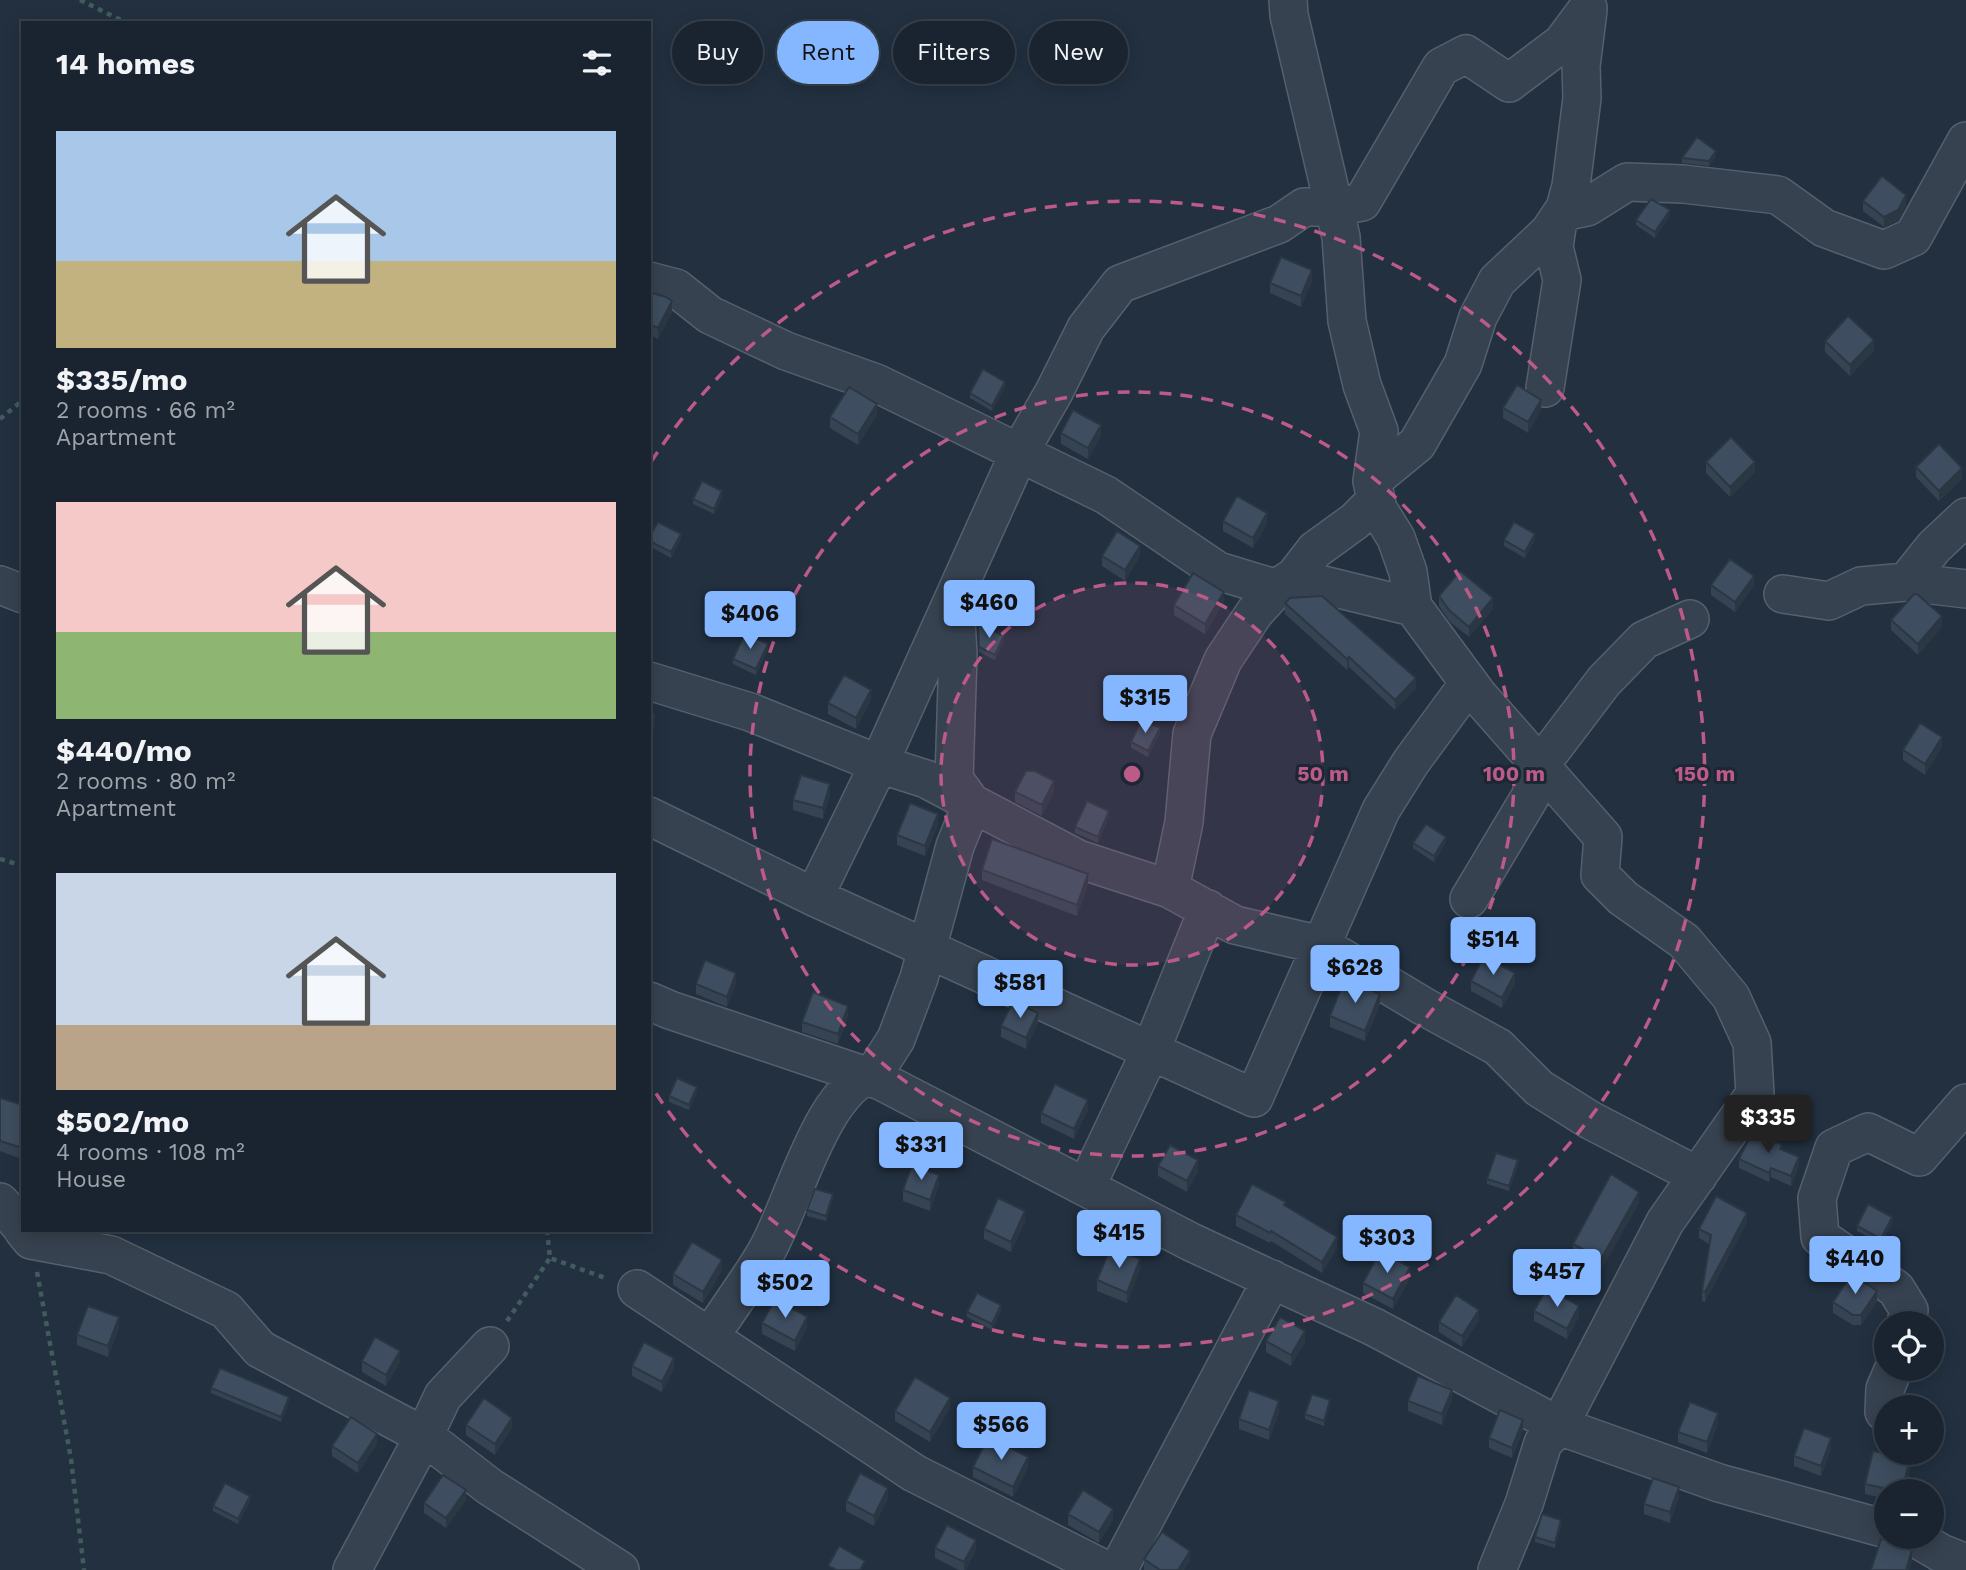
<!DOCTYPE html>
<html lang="en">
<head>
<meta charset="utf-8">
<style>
  body { margin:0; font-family:"Work Sans",sans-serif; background:#232c38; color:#f1f3f6; height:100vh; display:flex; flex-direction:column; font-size:26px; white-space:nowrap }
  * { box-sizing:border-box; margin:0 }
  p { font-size:23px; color:#9fa4ab }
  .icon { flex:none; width:38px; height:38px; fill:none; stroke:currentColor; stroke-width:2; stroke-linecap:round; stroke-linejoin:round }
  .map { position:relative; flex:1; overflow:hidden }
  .panel { position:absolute; left:21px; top:21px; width:630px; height:1211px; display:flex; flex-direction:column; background:#1a2430; border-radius:0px; box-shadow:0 4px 18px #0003,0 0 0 2px #38414c }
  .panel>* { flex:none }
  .banner { position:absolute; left:672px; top:21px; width:665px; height:63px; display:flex; gap:14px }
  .tools { position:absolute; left:1874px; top:1311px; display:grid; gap:14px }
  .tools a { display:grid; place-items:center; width:70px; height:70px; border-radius:50%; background:#1a2430; box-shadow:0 4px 18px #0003,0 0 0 2px #38414c; font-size:35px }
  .price { position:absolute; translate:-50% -60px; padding:0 16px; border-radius:7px; background:#84b7ff; color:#111; font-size:23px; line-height:46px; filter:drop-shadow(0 2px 4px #0008) }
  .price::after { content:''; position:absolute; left:50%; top:42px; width:21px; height:16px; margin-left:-10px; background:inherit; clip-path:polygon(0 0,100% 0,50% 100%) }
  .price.on { background:#222; color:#fff }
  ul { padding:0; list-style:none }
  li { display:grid; align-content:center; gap:14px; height:371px; padding:0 35px }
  li span { display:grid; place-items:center; height:217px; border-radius:0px; color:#555 }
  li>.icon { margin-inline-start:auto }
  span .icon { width:126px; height:126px; fill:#fffc; stroke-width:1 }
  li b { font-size:30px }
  h2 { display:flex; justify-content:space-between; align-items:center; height:84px; padding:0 35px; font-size:30px }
  .pill { padding:0 24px; border-radius:32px; background:#1a2430; box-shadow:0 4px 18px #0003,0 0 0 2px #38414c; font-size:24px; line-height:63px }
  .pill.on { background:#84b7ff; color:#111 }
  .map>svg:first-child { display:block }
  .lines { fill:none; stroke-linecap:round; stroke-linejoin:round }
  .minor-casing { stroke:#55606e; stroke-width:40 }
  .path { stroke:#425c5e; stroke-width:4.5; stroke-dasharray:5 5; stroke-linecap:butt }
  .minor { stroke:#374250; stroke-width:37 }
  .wall { fill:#354353 }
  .shaded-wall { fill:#2b3743 }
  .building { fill:#3e4e60; stroke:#2b3743; stroke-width:2 }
  .ring { fill:none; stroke:#bc5a88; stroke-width:3.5; stroke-dasharray:12 9 }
  .centre { fill:#bc5a88; stroke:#1c2735; stroke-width:3.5 }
  .ring-label { font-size:21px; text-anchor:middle; font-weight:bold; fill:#bc5a88; stroke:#1c2735; stroke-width:6; stroke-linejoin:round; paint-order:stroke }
</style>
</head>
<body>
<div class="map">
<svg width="1966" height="1570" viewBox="0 0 1966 1570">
  <rect width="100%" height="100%" fill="#223040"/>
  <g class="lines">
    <g class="minor-casing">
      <path id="minor" d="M1288 0 1289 15 1341 237 1347 321 1362 385 1379 431 1372 481 1378 509 1396 538 1408 572 1413 607 1478 695 1603 837 1600 875 1623 898 1684 941 1731 997 1752 1043 1755 1094 1665 1222 1559 1426 1543 1443 1524 1504 1497 1570
        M649 281 676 288 710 315 786 351 876 383 1106 495 1218 571 1271 587 1295 588 1323 585 1413 607
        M1545 388 1562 280 1554 247 1558 220 1568 211 1587 207 1627 182 1683 184 1778 195 1824 228 1884 250 1913 237 1966 141
        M1372 481 1417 444 1463 364 1478 317 1497 281 1549 232 1565 208 1571 186 1582 98 1581 66 1588 10
        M1906 582 1966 589
        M0 585 23 594
        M1783 594 1829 601 1861 586 1906 582 1934 547 1966 517
        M649 681 750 712 879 764 926 779 1078 859 1170 889 1235 925 1321 945 1423 1006 1498 1047 1539 1088 1590 1120 1698 1176
        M649 816 814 897 1254 1098 1381 810 1411 762 1469 683
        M1170 889 1184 822 1192 734 1223 660 1255 612 1278 587 1294 577 1315 550 1355 521 1376 500
        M814 897 879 764 1019 453 1054 392 1086 328 1120 284 1279 224 1304 207H1334L1362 202 1441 67 1466 54 1509 83 1562 43 1588 8
        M1469 899 1530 797 1541 764 1604 681 1644 640 1690 619
        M649 1001 670 1010 881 1081 1191 1242 1374 1327 1559 1426 1719 1483 1886 1529
        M1086 1187 1151 1050 1208 909
        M0 1202 23 1229
        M23 1230 31 1240 111 1255 226 1310 260 1349 424 1436 490 1487 620 1570
        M637 1289 914 1473 1106 1570
        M1906 1323 1909 1310 1896 1289 1820 1237 1817 1198 1834 1148 1868 1132 1919 1157 1966 1103
        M710 1337C728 1309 749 1281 766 1252 794 1204 820 1089 875 1072L896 1039 919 978 955 846 972 804 954 779 958 654 955 602
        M1884 1412 1885 1389 1894 1368
        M1912 1536 1941 1553 1966 1563
        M352 1570 424 1436 443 1396 490 1346
        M1118 1570 1272 1279"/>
    </g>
    <path class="path" d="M80 0 127 23
      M0 419 23 400
      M0 859 23 866
      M547 1230 550 1258 608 1279
      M37 1272 71 1459 84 1570
      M507 1321 550 1258"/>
    <use href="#minor" class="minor"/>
  </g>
  <path class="wall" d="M1716 156 1709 166 1682 163V158Z
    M1863 201 1906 206 1898 221 1884 227 1863 211Z
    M1670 215 1655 238 1636 225V220Z
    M1312 281 1301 307 1270 293V283Z
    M649 292 672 312 658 339 649 334Z
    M1825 341 1874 351 1850 376 1825 352Z
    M1005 387 992 411 970 398V393Z
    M1503 408 1541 410 1528 433 1503 418Z
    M877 415 858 445 830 428V417Z
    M1061 433 1101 436 1088 459 1061 444Z
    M1706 462 1755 472 1730 497 1706 473Z
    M1916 467 1962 479 1939 501 1916 477Z
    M722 497 714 514 693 504V499Z
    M1223 521 1267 524 1253 548 1223 531Z
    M649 537 681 539 671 558 649 546Z
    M1535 539 1525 558 1504 546V540Z
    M1102 556H1140L1125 581 1102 566Z
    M1711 585 1754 586 1735 612 1711 595Z
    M1439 596 1493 609 1469 637 1450 622 1439 606Z
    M1224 602 1205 634 1174 615V605Z
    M1285 603 1416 688 1395 710 1349 667 1347 670 1285 614Z
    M1891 620 1942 627 1918 655 1891 630Z
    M978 624 1004 642 995 660 979 652Z
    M768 649 756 675 733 664V659Z
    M871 700 856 729 828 714V703Z
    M1160 733 1148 757 1131 748V742Z
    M1942 747 1925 775 1903 760V750Z
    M1054 791 1042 816 1015 802V792Z
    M830 794 823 819 793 810V800Z
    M1109 816 1098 843 1075 833V827Z
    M938 825 925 856 897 845V835Z
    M1446 842 1434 862 1413 848V843Z
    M982 870 1088 884 1077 916 982 880Z
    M1471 981 1515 984 1502 1008 1471 991Z
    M736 983 727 1007 696 994V984Z
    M1380 1005 1365 1041 1330 1027V1016Z
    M848 1016 838 1044 802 1032V1022Z
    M1038 1023 1026 1049 1001 1037V1026Z
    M697 1092 689 1110 669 1102V1096Z
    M0 1098 23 1105 19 1158 0 1151Z
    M1088 1110 1074 1139 1041 1123V1113Z
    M1782 1150 1799 1166 1791 1186 1771 1177 1769 1182 1739 1168V1159Z
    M1518 1165 1509 1191 1487 1184V1179Z
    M1158 1166 1198 1171 1187 1192 1158 1176Z
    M939 1185 930 1211 903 1201V1190Z
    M833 1199 826 1221 807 1216V1210Z
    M1639 1203 1601 1270 1573 1255V1244Z
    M1286 1206 1337 1248 1322 1273 1271 1241 1270 1243 1236 1226V1215Z
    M1025 1221 1011 1252 984 1239V1229Z
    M1747 1222 1705 1302 1702 1301V1291L1709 1244 1699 1238V1229Z
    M1892 1223 1881 1244 1857 1231V1226Z
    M1140 1269 1127 1303 1097 1291V1280Z
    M722 1270 703 1303 673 1285V1274Z
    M1410 1278 1393 1309 1363 1293V1283Z
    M1877 1301 1861 1325H1853L1833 1313V1302Z
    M1001 1311 992 1330 967 1317V1312Z
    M1534 1311 1579 1317 1567 1339 1534 1321Z
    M1479 1320 1462 1347 1439 1332V1322Z
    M762 1323 807 1327 795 1351 762 1334Z
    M119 1328 108 1357 77 1345V1335Z
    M1266 1341 1305 1342 1291 1366 1266 1352Z
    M362 1361 400 1362 386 1386 362 1372Z
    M632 1366 674 1368 662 1392 632 1376Z
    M211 1388 289 1402 281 1422 211 1393Z
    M1452 1400 1442 1425 1408 1411V1401Z
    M1330 1405 1324 1426 1305 1419V1414Z
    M950 1408 930 1442 895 1421V1411Z
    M1279 1412 1269 1440 1239 1429V1419Z
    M1718 1423 1707 1453 1678 1442V1432Z
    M466 1425 512 1428 495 1455 466 1435Z
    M1523 1431 1512 1458 1489 1448V1438Z
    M377 1444 358 1473 332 1456V1446Z
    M1831 1449 1821 1476 1794 1466V1456Z
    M973 1467H1028L1013 1497 973 1477Z
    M1910 1470 1905 1491H1886V1499L1865 1494V1484Z
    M1679 1497 1670 1523 1644 1514V1504Z
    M888 1499 874 1526 846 1511V1501Z
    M466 1500 446 1528 424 1513V1503Z
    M250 1501 238 1524 213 1511V1506Z
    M1068 1514 1113 1519 1099 1543 1068 1525Z
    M1561 1525 1555 1548 1535 1542V1537Z
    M935 1548 976 1550 966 1570H959L935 1558Z
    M1144 1559 1190 1561 1184 1570H1144Z"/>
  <path class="shaded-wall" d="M1716 151V156L1709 166V161Z
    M1906 195V206L1898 221 1884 227V217Z
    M1670 210V215L1655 238V232Z
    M1312 270V281L1301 307V296Z
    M672 301V312L658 339V328Z
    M1874 340V351L1850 376V365Z
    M1005 382V387L992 411V406Z
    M1541 400V410L1528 433V422Z
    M877 404V415L858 445V434Z
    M1101 425V436L1088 459V448Z
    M1755 462V472L1730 497V487Z
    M1962 468V479L1939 501V491Z
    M722 491V497L714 514V509Z
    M1267 513V524L1253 548V538Z
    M681 534V539L671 558V552Z
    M1535 534V539L1525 558V552Z
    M1140 546V556L1125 581V570Z
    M1754 576V586L1735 612V602Z
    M1224 592V602L1205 634V624Z
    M1493 598V609L1469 637V627Z
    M1942 616V627L1918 655V644Z
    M1004 636V642L995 660V655Z
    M768 644V649L756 675V669Z
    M1349 657V667L1347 670V659Z
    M1416 678V688L1395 710V700Z
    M871 690V700L856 729V718Z
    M655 715V725L649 742V732Z
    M1160 728V733L1148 757V751Z
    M1942 737V747L1925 775V764Z
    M1054 781V791L1042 816V805Z
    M830 784V794L823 819V808Z
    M1109 811V816L1098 843V837Z
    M938 814V825L925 856V846Z
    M1446 837V842L1434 862V856Z
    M1088 874V884L1077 916V905Z
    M736 973V983L727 1007V997Z
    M1515 973V984L1502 1008V998Z
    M1380 994V1005L1365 1041V1031Z
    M848 1006V1016L838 1044V1034Z
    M1038 1013V1023L1026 1049V1038Z
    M697 1087V1092L689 1110V1105Z
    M1088 1100V1110L1074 1139V1129Z
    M23 1137V1148L19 1158V1147Z
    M1799 1157V1166L1791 1186V1176Z
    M1198 1160V1171L1187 1192V1181Z
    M1518 1160V1165L1509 1191V1186Z
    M1771 1168V1177L1769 1182V1173Z
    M939 1175V1185L930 1211V1200Z
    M1639 1192V1203L1601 1270V1259Z
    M833 1194V1199L826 1221V1216Z
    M1025 1211V1221L1011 1252V1242Z
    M1747 1213V1222L1705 1302V1292Z
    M1892 1217V1223L1881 1244V1239Z
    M1337 1237V1248L1322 1273V1262Z
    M1140 1259V1269L1127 1303V1293Z
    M722 1260V1270L703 1303V1292Z
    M1410 1267V1278L1393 1309V1299Z
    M1877 1291V1301L1861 1325V1315Z
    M1001 1305V1311L992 1330V1324Z
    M1579 1306V1317L1567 1339V1329Z
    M1479 1310V1320L1462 1347V1336Z
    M119 1317V1328L108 1357V1346Z
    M807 1317V1327L795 1351V1341Z
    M1305 1331V1342L1291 1366V1355Z
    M400 1351V1362L386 1386V1375Z
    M674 1358V1368L662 1392V1382Z
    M1452 1390V1400L1442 1425V1414Z
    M289 1397V1402L281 1422V1417Z
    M950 1398V1408L930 1442V1432Z
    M1330 1400V1405L1324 1426V1421Z
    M1279 1401V1412L1269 1440V1430Z
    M1718 1413V1423L1707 1453V1442Z
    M512 1418V1428L495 1455V1444Z
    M1523 1420V1431L1512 1458V1448Z
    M377 1434V1444L358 1473V1463Z
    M1831 1438V1449L1821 1476V1466Z
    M1028 1457V1467L1013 1497V1487Z
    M1910 1459V1470L1905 1491H1902Z
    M1679 1487V1497L1670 1523V1512Z
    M888 1488V1499L874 1526V1516Z
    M466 1490V1500L446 1528V1518Z
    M250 1496V1501L238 1524V1519Z
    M1113 1509V1519L1099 1543V1532Z
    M1561 1520V1525L1555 1548V1543Z
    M976 1540V1550L966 1570H964V1562Z
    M1912 1550V1561L1909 1570H1906Z
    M1190 1551V1561L1184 1570H1178Z"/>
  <path class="building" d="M1697 137 1716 151 1709 161 1682 158Z
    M1882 176 1906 195 1898 210 1884 217 1863 201Z
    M1651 199 1670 210 1655 232 1636 220Z
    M1281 257 1312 270 1301 296 1270 283Z
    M649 292 666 297 672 301 658 328 649 324Z
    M1848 316 1874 340 1850 365 1825 341Z
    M983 369 1005 382 992 406 970 393Z
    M1517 385 1541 400 1528 422 1503 408Z
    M849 387 877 404 858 434 830 417Z
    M1073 410 1101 425 1088 448 1061 433Z
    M1731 437 1755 462 1730 487 1706 462Z
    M1939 444 1962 468 1939 491 1916 467Z
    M702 481 722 491 714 509 693 499Z
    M1237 496 1267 513 1253 538 1223 521Z
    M658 522 681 534 671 552 649 541V537Z
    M1514 522 1535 534 1525 552 1504 540Z
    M1117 531 1140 546 1125 570 1102 556Z
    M1730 559 1754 576 1735 602 1711 585Z
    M1460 571 1493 598 1469 627 1450 611 1439 596Z
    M1193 573 1224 592 1205 624 1174 605Z
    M1914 594H1917L1942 616 1918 644 1891 620Z
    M1322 596 1416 678 1395 700 1349 657 1347 659 1285 603 1290 598Z
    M978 624 1004 636 995 655 979 647Z
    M745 633 768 644 756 669 733 659Z
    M844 675 871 690 856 718 828 703Z
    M649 713 655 715 649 732Z
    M1142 719 1160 728 1148 751 1131 742Z
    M1920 723 1942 737 1925 764 1903 750Z
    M1026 771H1035L1054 781 1042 805 1015 792Z
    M801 775 830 784 823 808 793 800Z
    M1087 801 1109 811 1098 837 1075 827Z
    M910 803 938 814 925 846 897 835Z
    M1426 824 1446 837 1434 856 1413 843Z
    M992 839 1088 874 1077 905 982 870Z
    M1484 956 1515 973 1502 998 1471 981Z
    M705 960 736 973 727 997 696 984Z
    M1345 978 1380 994 1365 1031 1330 1016Z
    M813 992 848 1006 838 1034 802 1022Z
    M1013 1001 1038 1013 1026 1038 1001 1026Z
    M677 1078 697 1087 689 1105 669 1096Z
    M1055 1084 1088 1100 1074 1129 1041 1113Z
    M0 1098 23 1105V1137L19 1147 0 1141Z
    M1753 1130 1782 1145 1780 1149 1799 1157 1791 1176 1771 1168 1769 1173 1739 1159Z
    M1170 1145 1198 1160 1187 1181 1158 1166Z
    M1496 1153 1518 1160 1509 1186 1487 1179Z
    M912 1165 939 1175 930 1200 903 1190Z
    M1611 1174 1639 1192 1601 1259 1573 1244Z
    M1252 1184 1286 1202 1284 1205 1337 1237 1322 1262 1271 1231 1270 1233 1236 1215Z
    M815 1189 833 1194 826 1216 807 1210Z
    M1716 1196 1747 1213 1705 1292 1702 1291 1711 1235 1699 1229Z
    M998 1198 1025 1211 1011 1242 984 1229Z
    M1868 1204 1892 1217 1881 1239 1857 1226Z
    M692 1242 722 1260 703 1292 673 1274Z
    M1111 1247 1140 1259 1127 1293 1097 1280Z
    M1380 1251 1410 1267 1393 1299 1363 1283Z
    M1852 1274 1877 1291 1861 1315H1853L1833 1302Z
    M1547 1288 1579 1306 1567 1329 1534 1311Z
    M977 1293 1001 1305 992 1324 967 1312Z
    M1456 1295 1479 1310 1462 1336 1439 1322Z
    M775 1299 807 1317 795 1341 762 1323Z
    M88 1306 119 1317 108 1346 77 1335Z
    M1280 1317 1305 1331 1291 1355 1266 1341Z
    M375 1337 400 1351 386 1375 362 1361Z
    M644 1342 674 1358 662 1382 632 1366Z
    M220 1368 289 1397 281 1417 211 1388Z
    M1418 1376 1452 1390 1442 1414 1408 1401Z
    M915 1377 950 1398 930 1432 895 1411Z
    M1249 1390 1279 1401 1269 1430 1239 1419Z
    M1312 1394 1330 1400 1324 1421 1305 1414Z
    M484 1398 512 1418 495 1444 466 1425Z
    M1690 1402 1718 1413 1707 1442 1678 1432Z
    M1500 1410 1523 1420 1512 1448 1489 1438Z
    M351 1417 377 1434 358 1463 332 1446Z
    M1804 1428 1831 1438 1821 1466 1794 1456Z
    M988 1437 1028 1457 1013 1487 973 1467Z
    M1873 1451 1910 1459 1902 1491H1897L1865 1484Z
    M860 1473 888 1488 874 1516 846 1501Z
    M443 1475 466 1490 446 1518 424 1503Z
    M1653 1478 1679 1487 1670 1512 1644 1504Z
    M225 1483 250 1496 238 1519 213 1506Z
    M1083 1490 1113 1509 1099 1532 1068 1514Z
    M1542 1514 1561 1520 1555 1543 1535 1537Z
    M947 1525 976 1540 964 1562 935 1548Z
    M1162 1532 1190 1551 1178 1570H1160L1144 1559Z
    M1881 1539 1901 1543 1912 1550 1906 1570H1871Z
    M839 1546 865 1561 860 1570H837L828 1566Z"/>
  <circle cx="1132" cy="774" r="191" fill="#bc5a88" fill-opacity=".12"/>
  <g class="ring">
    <circle cx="1132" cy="774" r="191"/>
    <circle cx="1132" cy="774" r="382"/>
    <path d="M651 462A573 573 0 1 1 651 1086"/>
  </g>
  <circle cx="1132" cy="774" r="10" class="centre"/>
  <g class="ring-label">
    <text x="1323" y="781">50 m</text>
    <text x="1514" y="781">100 m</text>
    <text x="1705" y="781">150 m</text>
  </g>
</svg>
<div class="tools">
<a><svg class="icon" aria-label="locate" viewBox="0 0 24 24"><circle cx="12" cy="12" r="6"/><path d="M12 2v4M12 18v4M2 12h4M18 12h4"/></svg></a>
<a>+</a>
<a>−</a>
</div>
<b class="price" style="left:989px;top:640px">$460</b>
<b class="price" style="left:750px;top:651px">$406</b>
<b class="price" style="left:1145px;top:735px">$315</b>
<b class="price" style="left:1493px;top:977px">$514</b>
<b class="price" style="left:1355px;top:1005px">$628</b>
<b class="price" style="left:1020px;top:1020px">$581</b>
<b class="price on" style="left:1768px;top:1155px">$335</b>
<b class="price" style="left:921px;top:1182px">$331</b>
<b class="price" style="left:1119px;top:1270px">$415</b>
<b class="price" style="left:1387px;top:1275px">$303</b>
<b class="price" style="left:1855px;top:1296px">$440</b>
<b class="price" style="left:1557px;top:1309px">$457</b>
<b class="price" style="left:785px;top:1320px">$502</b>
<b class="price" style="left:1001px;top:1462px">$566</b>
<div class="banner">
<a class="pill">Buy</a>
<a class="pill on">Rent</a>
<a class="pill">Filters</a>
<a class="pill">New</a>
</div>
<section class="panel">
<h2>14 homes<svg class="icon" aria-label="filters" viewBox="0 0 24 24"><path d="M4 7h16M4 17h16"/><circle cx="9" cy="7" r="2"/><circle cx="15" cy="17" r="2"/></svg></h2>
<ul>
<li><span style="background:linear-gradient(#a9c7e8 60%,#c2b280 0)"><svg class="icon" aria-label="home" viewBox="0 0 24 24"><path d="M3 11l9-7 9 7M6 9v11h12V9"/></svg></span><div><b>$335/mo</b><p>2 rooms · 66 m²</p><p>Apartment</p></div></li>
<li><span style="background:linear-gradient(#f6c9c9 60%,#8fb573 0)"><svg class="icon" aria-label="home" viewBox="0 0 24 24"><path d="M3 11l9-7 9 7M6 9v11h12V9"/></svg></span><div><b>$440/mo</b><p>2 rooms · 80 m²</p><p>Apartment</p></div></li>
<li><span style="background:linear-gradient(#c9d6e8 70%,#b9a48a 0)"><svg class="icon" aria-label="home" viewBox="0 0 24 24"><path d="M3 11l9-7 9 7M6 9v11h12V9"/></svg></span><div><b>$502/mo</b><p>4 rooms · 108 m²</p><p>House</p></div></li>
</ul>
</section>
</div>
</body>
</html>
